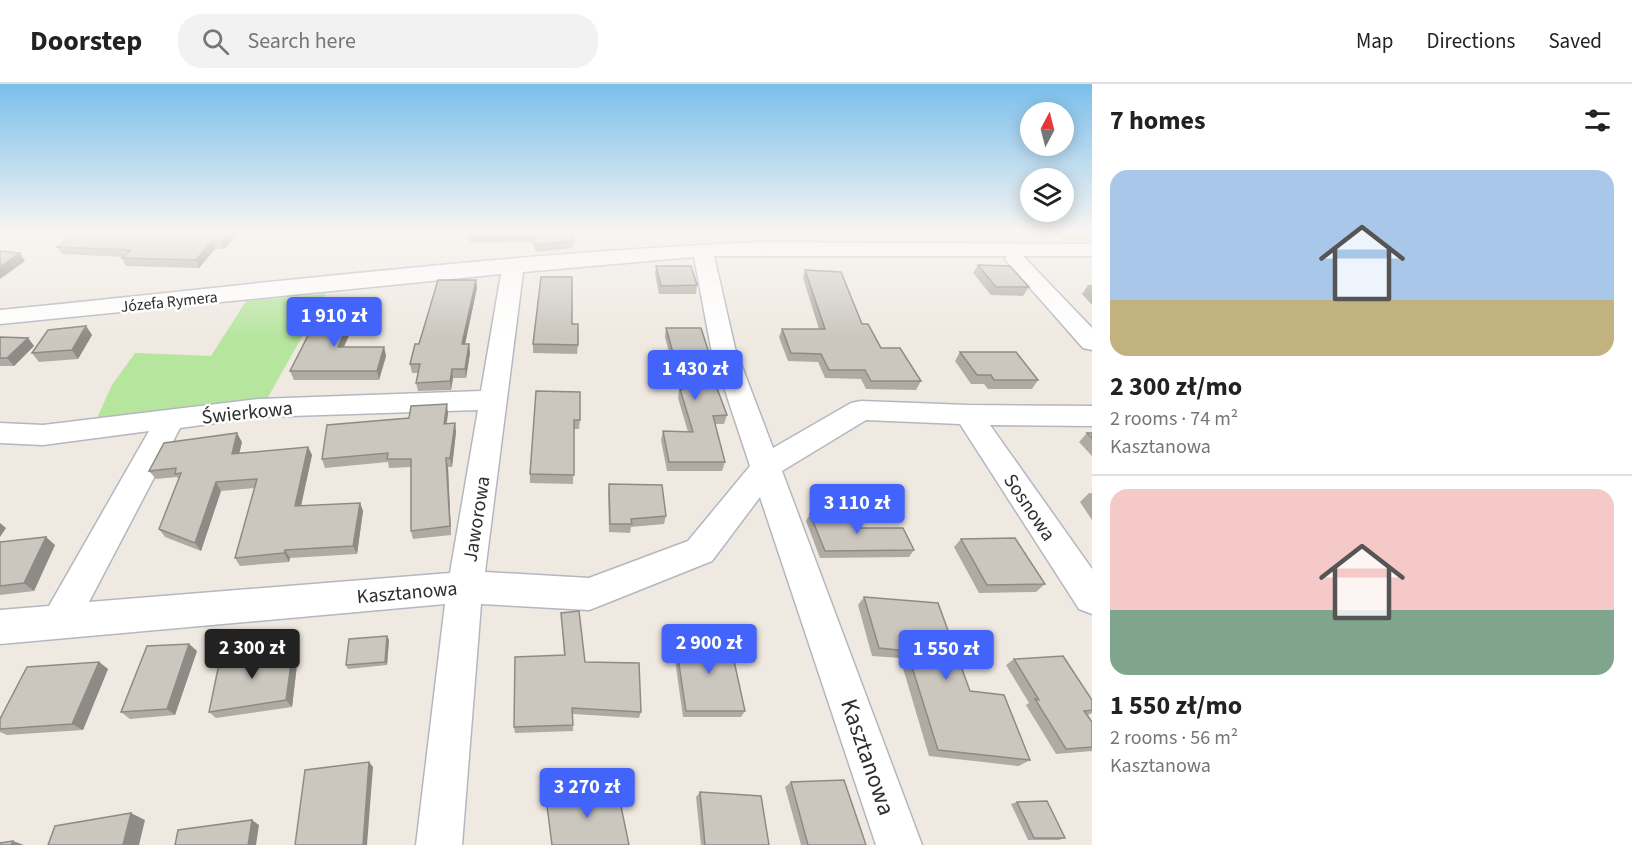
<!DOCTYPE html>
<html lang="en">
<head>
<meta charset="utf-8">
<style>
  body { margin:0; font-family:"Source Sans 3",sans-serif; background:#f2f2f2; color:#222; height:100vh; display:flex; flex-direction:column; font-size:22px; white-space:nowrap }
  * { box-sizing:border-box; margin:0 }
  p { font-size:20px; color:#767676 }
  .icon { flex:none; width:33px; height:33px; fill:none; stroke:currentColor; stroke-width:2; stroke-linecap:round; stroke-linejoin:round }
  .map { position:relative; flex:1; overflow:hidden }
  .sheet { display:flex; flex-direction:column; background:#fff; width:540px }
  .sheet>* { flex:none }
  .needle { width:39px; rotate:7deg }
  .fabs { position:absolute; left:1020px; top:18px; display:grid; gap:12px }
  .fabs a { display:grid; place-items:center; width:54px; height:54px; border-radius:50%; background:#fff; box-shadow:0 3px 15px #0003; font-size:30px }
  .price { position:absolute; translate:-50% -51px; padding:0 14px; border-radius:6px; background:#4264fb; color:#fff; font-size:20px; line-height:39px; filter:drop-shadow(0 2px 3px #0008) }
  .price::after { content:''; position:absolute; left:50%; top:36px; width:18px; height:14px; margin-left:-9px; background:inherit; clip-path:polygon(0 0,100% 0,50% 100%) }
  .price.active { background:#222; color:#fff }
  ul { padding:0; list-style:none }
  li { display:grid; align-content:center; gap:12px; height:318px; padding:0 18px }
  li+li { border-top:2px solid #e0e0e0 }
  li span { display:grid; place-items:center; height:186px; border-radius:18px; color:#555 }
  li>.icon { margin-inline-start:auto }
  span .icon { width:108px; height:108px; fill:#fffc; stroke-width:1 }
  li b { font-size:26px }
  h2 { display:flex; justify-content:space-between; align-items:center; height:72px; padding:0 18px; font-size:26px }
  header { display:flex; align-items:center; gap:36px; box-sizing:border-box; height:84px; padding:0 30px; background:#fff; border-bottom:2px solid #e0e0e0 }
  header strong { font-size:28px }
  nav { display:flex; gap:33px; margin-inline-start:auto; font-size:21px }
  .search { width:420px; height:54px; background:#f2f2f2; display:flex; align-items:center; gap:15px; box-sizing:border-box; padding:0 21px; border-radius:24px; color:#767676; font-size:22px }
  main { display:flex; flex:1; min-height:0 }
  .map>svg:first-child { display:block }
  .green { fill:#b6e59e }
  .lines { fill:none; stroke-linecap:round; stroke-linejoin:round }
  .minor-casing { stroke:#b4b7c1; stroke-width:3 }
  .minor { fill:#fff; fill-rule:evenodd }
  .wall { fill:#afaba4 }
  .shaded-wall { fill:#8e8b86 }
  .building { fill:#cbc7bf; stroke:#8e8b86; stroke-width:1.5 }
  .labels { text-anchor:middle; stroke-width:5; stroke-linejoin:round; paint-order:stroke }
  .far-street-label { font-size:16px; fill:#2e2e2e; stroke:#fff }
  .street-label { font-size:20px; fill:#2e2e2e; stroke:#fff }
  .near-street-label { font-size:24px; fill:#2e2e2e; stroke:#fff }
</style>
</head>
<body>
<header>
<strong>Doorstep</strong>
<div class="search"><svg class="icon" aria-label="search" viewBox="0 0 24 24"><circle cx="10" cy="10" r="6"/><path d="M15 15l6 6"/></svg>Search here</div>
<nav><a>Map</a><a>Directions</a><a>Saved</a></nav>
</header>
<main>
<div class="map">
<svg width="1092" height="761" viewBox="0 0 1092 761">
  <rect width="100%" height="100%" fill="#efe9e1"/>
  <path class="green" d="M1053 148H1092V157H1064Z
    M326 210 267 315 97 334 112 301 135 269 211 272 246 217Z"/>
  <g class="lines">
    <g class="minor-casing">
      <path id="minor" d="M760 158 1092 160V172H1023L1092 244V266L1083 264 1008 179 1005 175 1007 172H714L735 264 773 364 851 319 861 317 968 321 1092 322V342L990 341 1092 485V530L1079 525 960 340 866 336 782 387 922 761H876L760 413 712 477 602 521 589 526 481 520 462 761H416L445 520 0 560V526L49 522 149 347 43 361 0 359V339L43 341 259 315 481 307 501 190 0 240V226C253 201 506 169 760 158ZM694 173 711 264 750 382 688 457 589 494 485 488 523 188ZM478 326 450 489 89 518 180 344 259 333Z"/>
    </g>
    <use href="#minor" class="minor"/>
  </g>
  <path class="wall" d="M240 148 224 165H215L199 184 126 182 122 174 123 173 62 170 57 163Z
    M570 148 574 157 573 164 536 168 532 158 470 159 469 152Z
    M682 148H735L734 152H683Z
    M978 181 1029 203 1023 212 991 211 973 189Z
    M656 182 697 201 696 210H659L655 190Z
    M805 186 862 240 881 264 921 297 916 306 866 305 861 295 825 294 818 278 788 277 779 253 782 245H819L803 194Z
    M476 196 477 204 465 260H469L470 269 466 294H453L451 306 418 307 416 299 418 289H412L410 280 419 260Z
    M1088 201H1092V221L1082 210Z
    M355 238 344 263H384L386 272 379 296H294L290 287Z
    M86 242 92 251 78 275 39 278 32 269Z
    M666 244 710 272 708 280 727 331 724 340H715L725 378 722 387H667L661 356 663 347 688 348 678 314 679 306 665 253Z
    M0 253 28 254 34 262 14 282H0Z
    M533 260 578 261 577 270 533 269Z
    M960 268 1038 296 1032 305H988L984 300H971L955 277Z
    M536 307 580 336 579 345H574L573 400 530 399V390Z
    M448 329 447 339H455L456 348 452 383H448L451 451 413 455 411 447V383L389 384 388 378 325 384 322 375 409 334Z
    M1087 349H1092V372L1079 358Z
    M242 358 239 369 308 363 312 371 301 422 360 419 363 427 357 470 290 474 289 478 240 482 235 474 255 404 221 407 201 467 165 453 159 445 179 396 177 393 156 395 149 387Z
    M609 400 666 432 664 440 631 443 630 449 609 448 608 408Z
    M1089 409H1092V436L1080 418Z
    M810 430 860 444 914 466 909 473 820 474 806 437Z
    M961 455 1045 500 1036 508 979 509 954 463Z
    M0 458 55 461 34 507 0 511Z
    M864 513 970 607 1030 676 1019 682 929 672 900 574 872 572 858 521Z
    M561 529 585 578 641 628 639 634 573 630V647L515 649 514 643 564 572Z
    M387 552 389 556 387 581 348 585 346 581Z
    M675 554 745 627 741 633H683L673 562Z
    M189 560 197 567 175 631 130 635 121 628Z
    M293 565 298 572 292 623 216 634 209 628Z
    M1014 575 1092 616V629L1088 631 1092 638V667L1056 670 1026 621 1029 619 1006 581Z
    M99 578 108 585 83 646 7 651 0 648V635Z
    M791 698 866 761H801L785 703Z
    M700 708 769 761H701L696 713Z
    M1017 718 1065 754 1059 756H1028L1011 720Z"/>
  <path class="shaded-wall" d="M230 148H240L224 165 221 158Z
    M212 157 215 165 199 184 196 176Z
    M20 169 25 177 0 195V183Z
    M476 196 477 204 463 269 462 260Z
    M353 229 355 238 340 271 338 263Z
    M86 242 92 251 78 275 72 266Z
    M28 254 34 262 14 282 7 274Z
    M469 260 470 269 466 294 465 285Z
    M384 263 386 272 379 296 377 287Z
    M452 285 453 294 451 306 450 297Z
    M447 320 448 329 445 348 444 340Z
    M455 339 456 348 452 383 450 374Z
    M237 349 242 358 237 379 232 370Z
    M308 363 312 371 299 431 295 422Z
    M446 374 448 383 451 451 450 442Z
    M216 398 221 407 201 467 195 459Z
    M360 419 363 427 357 470 353 462Z
    M0 439 6 444 0 453Z
    M46 453 55 461 34 507 24 499Z
    M285 466 290 474 289 478 284 469Z
    M387 552 389 556 387 581 385 578Z
    M189 560 197 567 175 631 167 625Z
    M293 565 298 572 292 623 286 616Z
    M99 578 108 585 83 646 72 640Z
    M369 678 373 683 367 761H363Z
    M131 729 145 736 139 761H123Z
    M252 736 259 741 256 761H248Z
    M13 757 24 761H11Z"/>
  <path class="building" d="M76 148H230L221 158 212 157 196 176 122 174 131 166 57 163Z
    M470 148H570L574 157 535 161 532 151 469 152Z
    M0 167 20 169 0 183Z
    M978 181 1010 182 1029 203H996Z
    M656 182H691L697 201 661 202Z
    M805 186 841 188 862 240H868L881 264H900L921 297H871L865 286H829L821 270 791 269 782 245H825Z
    M541 193H572V240H578V261L533 260Z
    M438 196H476L462 260H469L465 285H452L450 297 416 299 420 280H410L415 260H419Z
    M320 228 353 229 338 263H384L377 287H290Z
    M86 242 72 266 32 269 48 246Z
    M666 244H701L710 272H705L727 331 713 332 725 378H669L663 347 693 348 680 305H683Z
    M0 253 28 254 7 274H0Z
    M960 268H1016L1038 296H994L991 291H977Z
    M536 307 580 308V336H574V391L530 390Z
    M447 320 444 340 455 339 450 374H446L450 442 411 447V375H387L388 369 322 375 327 341 409 334 411 322Z
    M237 349 232 370 308 363 295 422 360 419 353 462 285 466 284 469 235 474 257 395 216 398 195 459 159 445 181 389 175 390 176 384 149 387 164 359Z
    M1087 349H1092V354Z
    M609 400 662 401 666 432 631 435 632 440H610Z
    M853 429 860 444H903L914 466 825 467 810 430Z
    M46 453 24 499 0 502V458Z
    M1015 454 1045 500 987 501 961 455Z
    M864 513 938 519 970 607 1004 611 1030 676 938 666 907 567 879 564Z
    M579 527 585 578 639 579 641 628 572 624 573 641 514 643 515 573 565 571 561 529Z
    M387 552 385 578 346 581 349 555Z
    M675 554H729L745 627H686Z
    M189 560 167 625 121 628 147 562Z
    M293 565 286 616 209 628 220 575Z
    M1063 572 1092 616V626L1084 627 1092 638V663L1066 665 1035 615 1039 616 1014 575Z
    M99 578 72 640 0 645V635L27 583Z
    M369 678 363 761H295L305 686Z
    M844 696 866 761H808L791 698Z
    M617 703 629 761H552L546 714Z
    M700 708 761 712 769 761H705Z
    M1047 717 1065 754H1034L1017 718Z
    M131 729 123 761H48L55 742Z
    M252 736 248 761H175L178 746Z
    M13 757 11 761H0V759Z"/>
  <linearGradient id="sky" x2="0" y2="1"><stop stop-color="#7abfeb"/><stop offset="0.58" stop-color="#f8f5f2"/><stop offset="1" stop-color="#f8f5f2" stop-opacity="0"/></linearGradient>
  <rect width="1092" height="254" fill="url(#sky)"/>
  <g class="labels">
    <g class="far-street-label">
      <text transform="translate(169 217) rotate(-6)" y="6">Józefa Rymera</text>
    </g>
    <g class="street-label">
      <text transform="translate(247 328) rotate(-6)" y="7">Świerkowa</text>
      <text transform="translate(1030 423) rotate(56)" y="7">Sosnowa</text>
      <text transform="translate(476 435) rotate(-81)" y="7">Jaworowa</text>
      <text transform="translate(407 508) rotate(-5)" y="7">Kasztanowa</text>
    </g>
    <g class="near-street-label">
      <text transform="translate(868 673) rotate(71)" y="8">Kasztanowa</text>
    </g>
  </g>
</svg>
<div class="fabs">
<a><svg class="needle" viewBox="-14 -14 28 28"><path d="M0-13l5 13h-10z" fill="#e53935"/><path d="M0 13l5-13h-10z" fill="#767676"/></svg></a>
<a><svg class="icon" aria-label="layers" viewBox="0 0 24 24"><path d="M12 4l9 5-9 5-9-5zM3 14l9 5 9-5"/></svg></a>
</div>
<b class="price" style="left:334px;top:264px">1 910 zł</b>
<b class="price" style="left:695px;top:317px">1 430 zł</b>
<b class="price" style="left:857px;top:451px">3 110 zł</b>
<b class="price" style="left:709px;top:591px">2 900 zł</b>
<b class="price active" style="left:252px;top:596px">2 300 zł</b>
<b class="price" style="left:946px;top:597px">1 550 zł</b>
<b class="price" style="left:587px;top:735px">3 270 zł</b>
</div>
<section class="sheet">
<h2>7 homes<svg class="icon" aria-label="filters" viewBox="0 0 24 24"><path d="M4 7h16M4 17h16"/><circle cx="9" cy="7" r="2"/><circle cx="15" cy="17" r="2"/></svg></h2>
<ul>
<li><span style="background:linear-gradient(#a9c7e8 70%,#c2b280 0)"><svg class="icon" aria-label="home" viewBox="0 0 24 24"><path d="M3 11l9-7 9 7M6 9v11h12V9"/></svg></span><div><b>2 300 zł/mo</b><p>2 rooms · 74 m²</p><p>Kasztanowa</p></div></li>
<li><span style="background:linear-gradient(#f6c9c9 65%,#7fa58c 0)"><svg class="icon" aria-label="home" viewBox="0 0 24 24"><path d="M3 11l9-7 9 7M6 9v11h12V9"/></svg></span><div><b>1 550 zł/mo</b><p>2 rooms · 56 m²</p><p>Kasztanowa</p></div></li>
</ul>
</section>
</main>
</body>
</html>
